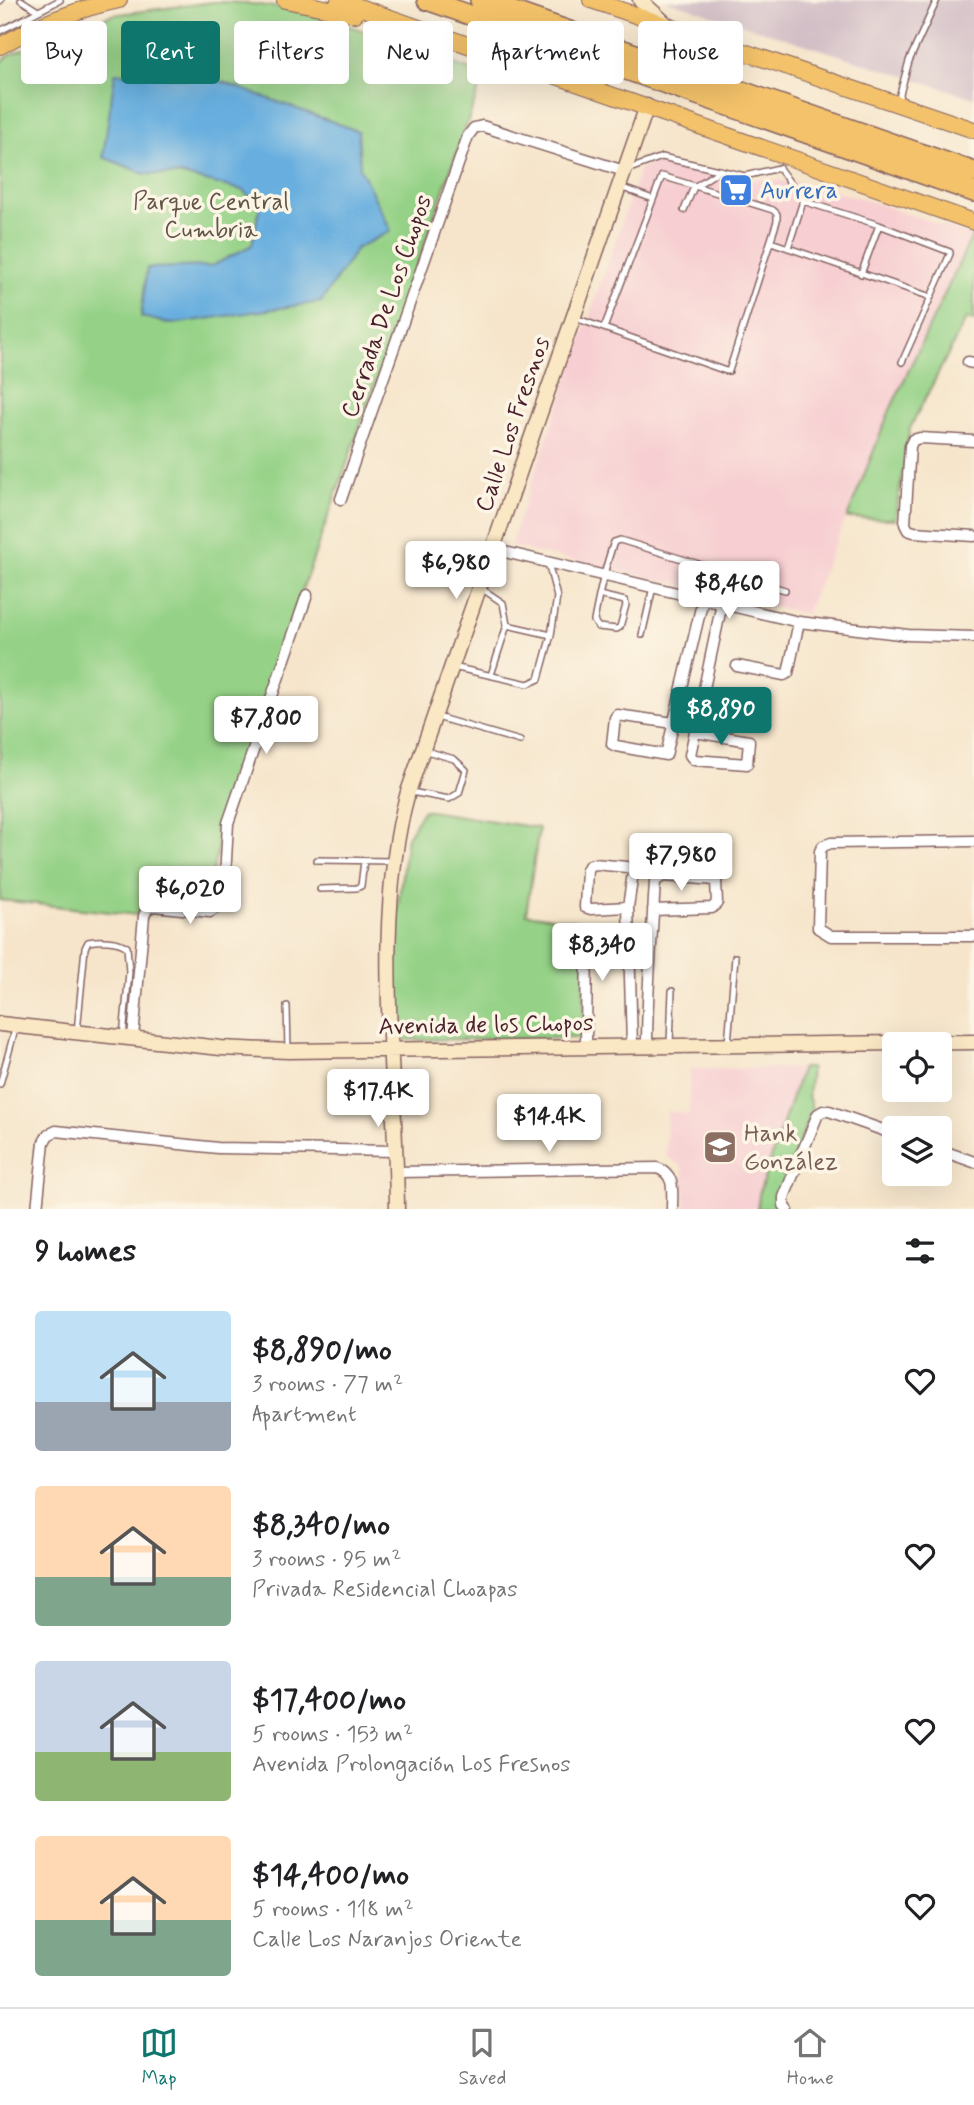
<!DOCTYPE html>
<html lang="en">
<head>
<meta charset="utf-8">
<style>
  body { margin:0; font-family:Mynerve,sans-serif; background:#f6f6f6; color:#202124; height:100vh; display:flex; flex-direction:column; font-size:26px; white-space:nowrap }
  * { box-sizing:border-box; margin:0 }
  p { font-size:23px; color:#757577 }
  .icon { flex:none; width:38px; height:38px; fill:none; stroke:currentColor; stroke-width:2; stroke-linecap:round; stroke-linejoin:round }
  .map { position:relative; height:1209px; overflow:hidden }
  .panel { display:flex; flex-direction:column; background:#fff; flex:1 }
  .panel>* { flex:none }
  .guide { position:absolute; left:21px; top:21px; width:933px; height:63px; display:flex; gap:14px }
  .fabs { position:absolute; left:882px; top:1032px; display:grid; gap:14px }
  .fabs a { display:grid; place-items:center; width:70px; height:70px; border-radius:7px; background:#fff; box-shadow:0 7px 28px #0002; font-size:35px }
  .price { position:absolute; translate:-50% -60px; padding:0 16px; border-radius:7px; background:#fff; color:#222; font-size:23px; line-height:46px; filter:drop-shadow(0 2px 4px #0008) }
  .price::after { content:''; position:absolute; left:50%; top:42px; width:21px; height:16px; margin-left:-10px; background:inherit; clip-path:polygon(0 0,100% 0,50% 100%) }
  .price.active { background:#0f766e; color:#fff }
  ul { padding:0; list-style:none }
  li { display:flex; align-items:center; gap:21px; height:175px; padding:0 35px }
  li span { display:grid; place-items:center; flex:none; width:196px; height:140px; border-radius:7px; color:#555 }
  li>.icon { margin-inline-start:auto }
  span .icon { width:84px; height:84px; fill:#fffc; stroke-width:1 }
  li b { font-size:30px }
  h2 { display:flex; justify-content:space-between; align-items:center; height:84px; padding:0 35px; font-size:30px }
  .pill { padding:0 24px; border-radius:7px; background:#fff; box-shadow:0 7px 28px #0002; font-size:24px; line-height:63px }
  .pill.active { background:#0f766e; color:#fff }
  .dock { display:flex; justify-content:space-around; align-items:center; height:98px; border-top:2px solid #e0e0e0; background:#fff; font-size:19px; color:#757577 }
  .dock a { display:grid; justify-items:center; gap:4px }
  .dock .active { color:#0f766e }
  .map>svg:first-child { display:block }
  .built { fill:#f7cfd2 }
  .industrial { fill:#d2bdc6 }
  .green { fill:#95d287; stroke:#707859; stroke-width:2 }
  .water { fill:#68afdf; stroke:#596785; stroke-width:2 }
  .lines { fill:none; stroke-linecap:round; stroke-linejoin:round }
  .lane-casing { stroke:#866463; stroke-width:8 }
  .street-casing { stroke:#866463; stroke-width:13 }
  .secondary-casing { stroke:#866463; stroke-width:17 }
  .primary-casing { stroke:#866463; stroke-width:18 }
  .highway-casing { stroke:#866463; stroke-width:22 }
  .lane { stroke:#fff; stroke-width:5 }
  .street { stroke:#fff; stroke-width:10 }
  .secondary { stroke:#fae7c3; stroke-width:14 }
  .primary { stroke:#f3c26a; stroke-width:16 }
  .highway { stroke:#f3c26a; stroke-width:19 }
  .labels { text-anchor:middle; stroke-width:7; stroke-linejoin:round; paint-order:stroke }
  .shop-label { font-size:24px; fill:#366cbe; stroke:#fcf5e5; text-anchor:start }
  .park-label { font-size:24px; fill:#605547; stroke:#fcf5e5 }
  .street-label { font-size:24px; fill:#4a1f2b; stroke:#fcf5e5 }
  .education-label { font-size:24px; fill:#785e54; stroke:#fcf5e5; text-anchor:start }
</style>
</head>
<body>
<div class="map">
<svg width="974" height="1209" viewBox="0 0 974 1209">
  <rect width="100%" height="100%" fill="#fcf5e5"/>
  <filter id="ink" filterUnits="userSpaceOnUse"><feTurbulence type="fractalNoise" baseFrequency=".0143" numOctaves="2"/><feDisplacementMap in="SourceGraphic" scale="14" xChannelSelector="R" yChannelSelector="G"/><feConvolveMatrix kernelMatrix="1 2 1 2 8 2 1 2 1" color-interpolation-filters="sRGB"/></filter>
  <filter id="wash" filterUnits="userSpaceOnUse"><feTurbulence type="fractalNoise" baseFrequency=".00686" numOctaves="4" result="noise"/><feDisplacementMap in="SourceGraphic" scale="28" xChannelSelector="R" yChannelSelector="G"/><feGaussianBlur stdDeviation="1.57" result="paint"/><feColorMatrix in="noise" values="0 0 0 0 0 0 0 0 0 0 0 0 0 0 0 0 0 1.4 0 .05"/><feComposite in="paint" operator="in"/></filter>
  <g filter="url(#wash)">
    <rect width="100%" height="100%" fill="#f6e5cb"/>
    <path class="built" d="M656 162 732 182 761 179 793 182 864 199 972 236 890 410 806 614 510 546 640 169Z
      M802 1068 760 1190 757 1209H686L682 1166 666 1156 667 1111 689 1114 690 1069Z"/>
    <path class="industrial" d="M665 0H974V98Z"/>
    <path class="green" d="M213 2C307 1 397 44 484 75L229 797 207 896 154 898 141 905 137 915 0 900V63L11 54 112 15Z
      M972 236 974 237V321L966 319 910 428 895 519 847 518 890 410Z
      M423 810 539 828 526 914 584 922V1038L395 1040V929L407 837Z
      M802 1068H811L808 1096 812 1109 778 1196 783 1209H757L760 1190Z"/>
    <path class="water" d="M115 73 220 81 358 131 360 168 391 231 357 248 321 302 172 324 141 317 147 268 212 266 252 245 260 205 242 190 181 175 145 174 103 157Z"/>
  </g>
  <g filter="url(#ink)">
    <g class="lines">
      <g class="lane-casing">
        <path id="lane" d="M21 0 38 11
          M0 1 1 0
          M0 31 60 0
          M898 101 909 61 937 0
          M779 168 803 201 788 248
          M627 170 662 157 745 176 779 168
          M620 187 653 199
          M803 201 879 225 950 252V254L902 362
          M684 210 694 187 719 171
          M771 242 931 297
          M861 274 879 225
          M575 318 726 371H729L777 221V214L773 210 662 176 604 328
          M548 563 557 597 551 635
          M751 580 785 590
          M481 588 503 603 507 625
          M599 595 625 601 626 605 620 627 617 629 598 627 594 621C599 594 604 569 614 542L620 540 751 580 744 608
          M642 635 653 587
          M453 667 528 684 539 679 551 635 507 625 491 675
          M437 717 520 741
          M411 792 449 799 459 793 466 770 454 759 423 750
          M317 860 394 861
          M320 889 356 888 361 886 364 861
          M287 1006 288 1051
          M77 1032 85 948 88 942C99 940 118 940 127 947L129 972 123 1037
          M670 1044 672 991
          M728 1044 735 957
          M0 1084 16 1026"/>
      </g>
      <g class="street-casing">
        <path id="street" d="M968 362 974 363
          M974 441 920 438 913 440 910 446 905 524 908 530 914 532 974 536
          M341 499 468 136 474 128 482 126 624 171
          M492 549 799 622 908 635 974 637
          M737 666 784 675 788 673 799 622
          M674 723 617 715 615 718 612 744 616 746 666 755 703 599
          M695 732 749 741 747 764 694 760 690 755 722 603
          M974 841 831 843 823 846 820 851 818 928 831 936H974
          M628 907 591 909 585 907 587 870 589 866 594 864 627 867 631 869 633 873 628 907 632 1045
          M133 1038 144 916 147 909 154 906 210 912 218 907 224 897 228 823 307 595
          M647 1045C647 990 652 936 655 881L663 876 716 880 717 903 712 908 653 910
          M586 1046 587 933
          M940 1150 974 1162
          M397 1172 657 1168C676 1174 672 1192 672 1209
          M37 1209 44 1142 48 1135 56 1131 218 1148 396 1151
          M787 1209 784 1205V1197L818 1114 823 1111H829L894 1134"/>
      </g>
      <g class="secondary-casing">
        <path id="secondary" d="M640 0 667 25
          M0 1024 221 1048 288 1051 974 1042
          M397 1209C396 1075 372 921 408 792L647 106"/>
      </g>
      <g class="primary-casing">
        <path id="primary" d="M285 0 355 14
          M339 0 974 222
          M591 0 974 130
          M0 46C37 25 77 9 119 0"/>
      </g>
      <g class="highway-casing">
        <path id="highway" d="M427 0 974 192
          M480 0 974 172"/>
      </g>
      <use href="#lane" class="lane"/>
      <use href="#street" class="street"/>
      <use href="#secondary" class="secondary"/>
      <use href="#primary" class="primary"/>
      <use href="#highway" class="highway"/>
    </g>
  </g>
  <defs>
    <g id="supermarket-square" transform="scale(1.75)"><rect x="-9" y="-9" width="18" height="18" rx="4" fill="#3f7fe0" stroke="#fcf5e5"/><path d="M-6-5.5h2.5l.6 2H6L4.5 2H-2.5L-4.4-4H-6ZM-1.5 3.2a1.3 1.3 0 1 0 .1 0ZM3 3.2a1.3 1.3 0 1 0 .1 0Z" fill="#fff"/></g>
    <g id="school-square" transform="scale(1.75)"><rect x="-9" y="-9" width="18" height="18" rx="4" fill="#8d6e63" stroke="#fcf5e5"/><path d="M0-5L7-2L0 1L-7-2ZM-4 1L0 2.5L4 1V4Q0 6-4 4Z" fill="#fff"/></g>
  </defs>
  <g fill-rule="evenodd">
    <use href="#supermarket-square" x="736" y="190"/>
    <use href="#school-square" x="720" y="1147"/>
  </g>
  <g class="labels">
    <g class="shop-label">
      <text x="760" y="198">Aurrera</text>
    </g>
    <g class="park-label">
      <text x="211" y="209">Parque Central<tspan x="211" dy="28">Cumbria</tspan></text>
    </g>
    <g class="street-label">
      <text transform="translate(386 306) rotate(-71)" y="8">Cerrada De Los Chopos</text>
      <text transform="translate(512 424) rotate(-71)" y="8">Calle Los Fresnos</text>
      <text transform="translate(486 1024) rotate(-1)" y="8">Avenida de los Chopos</text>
    </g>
    <g class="education-label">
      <text x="744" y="1141">Hank<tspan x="744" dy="28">González</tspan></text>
    </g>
  </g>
</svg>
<div class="fabs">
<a><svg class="icon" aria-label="locate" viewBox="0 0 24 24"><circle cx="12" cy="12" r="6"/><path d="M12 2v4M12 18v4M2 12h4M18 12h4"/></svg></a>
<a><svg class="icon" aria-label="layers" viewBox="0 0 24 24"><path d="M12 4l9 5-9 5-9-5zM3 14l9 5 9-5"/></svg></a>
</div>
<b class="price" style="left:456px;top:601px">$6,980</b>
<b class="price" style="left:729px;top:621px">$8,460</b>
<b class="price active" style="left:721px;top:747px">$8,890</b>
<b class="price" style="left:266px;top:756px">$7,800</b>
<b class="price" style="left:681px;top:893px">$7,980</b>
<b class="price" style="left:190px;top:926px">$6,020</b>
<b class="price" style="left:602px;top:983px">$8,340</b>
<b class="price" style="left:378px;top:1129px">$17.4K</b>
<b class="price" style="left:549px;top:1154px">$14.4K</b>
<div class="guide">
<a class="pill">Buy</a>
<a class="pill active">Rent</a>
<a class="pill">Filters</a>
<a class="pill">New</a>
<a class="pill">Apartment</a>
<a class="pill">House</a>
</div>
</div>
<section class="panel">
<h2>9 homes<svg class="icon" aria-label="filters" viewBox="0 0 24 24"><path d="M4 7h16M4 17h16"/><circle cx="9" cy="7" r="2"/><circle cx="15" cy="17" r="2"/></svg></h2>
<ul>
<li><span style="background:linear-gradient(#bfe0f5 65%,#9aa5b1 0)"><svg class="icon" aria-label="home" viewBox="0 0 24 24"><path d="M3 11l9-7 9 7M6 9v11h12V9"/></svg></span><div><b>$8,890/mo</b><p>3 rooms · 77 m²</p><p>Apartment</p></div><svg class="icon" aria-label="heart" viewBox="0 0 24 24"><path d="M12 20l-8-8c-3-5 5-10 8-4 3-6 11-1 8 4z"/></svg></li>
<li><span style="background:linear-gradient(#ffd9b3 65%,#7fa58c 0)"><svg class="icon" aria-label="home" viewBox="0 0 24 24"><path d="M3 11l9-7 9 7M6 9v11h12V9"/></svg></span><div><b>$8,340/mo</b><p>3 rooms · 95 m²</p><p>Privada Residencial Choapas</p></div><svg class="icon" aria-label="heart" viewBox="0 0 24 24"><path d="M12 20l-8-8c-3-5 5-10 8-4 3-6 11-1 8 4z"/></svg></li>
<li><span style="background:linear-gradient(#c9d6e8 65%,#8fb573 0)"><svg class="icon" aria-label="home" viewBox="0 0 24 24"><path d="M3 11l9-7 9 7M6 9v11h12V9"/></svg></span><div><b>$17,400/mo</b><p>5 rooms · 153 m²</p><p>Avenida Prolongación Los Fresnos</p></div><svg class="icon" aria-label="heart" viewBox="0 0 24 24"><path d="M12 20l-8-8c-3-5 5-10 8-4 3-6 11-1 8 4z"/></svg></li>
<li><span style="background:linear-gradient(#ffd9b3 60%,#7fa58c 0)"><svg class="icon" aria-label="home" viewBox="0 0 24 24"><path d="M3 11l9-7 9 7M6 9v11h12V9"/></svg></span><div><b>$14,400/mo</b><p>5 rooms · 118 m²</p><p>Calle Los Naranjos Oriente</p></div><svg class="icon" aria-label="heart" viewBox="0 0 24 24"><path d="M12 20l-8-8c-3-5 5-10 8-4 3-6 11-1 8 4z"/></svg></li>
</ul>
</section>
<nav class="dock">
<a class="active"><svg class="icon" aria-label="map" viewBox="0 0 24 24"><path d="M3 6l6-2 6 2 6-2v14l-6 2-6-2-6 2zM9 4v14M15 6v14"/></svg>Map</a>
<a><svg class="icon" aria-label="saved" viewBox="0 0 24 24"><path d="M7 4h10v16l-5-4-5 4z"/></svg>Saved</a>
<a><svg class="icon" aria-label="home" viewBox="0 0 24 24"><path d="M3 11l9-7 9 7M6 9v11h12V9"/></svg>Home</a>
</nav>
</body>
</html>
